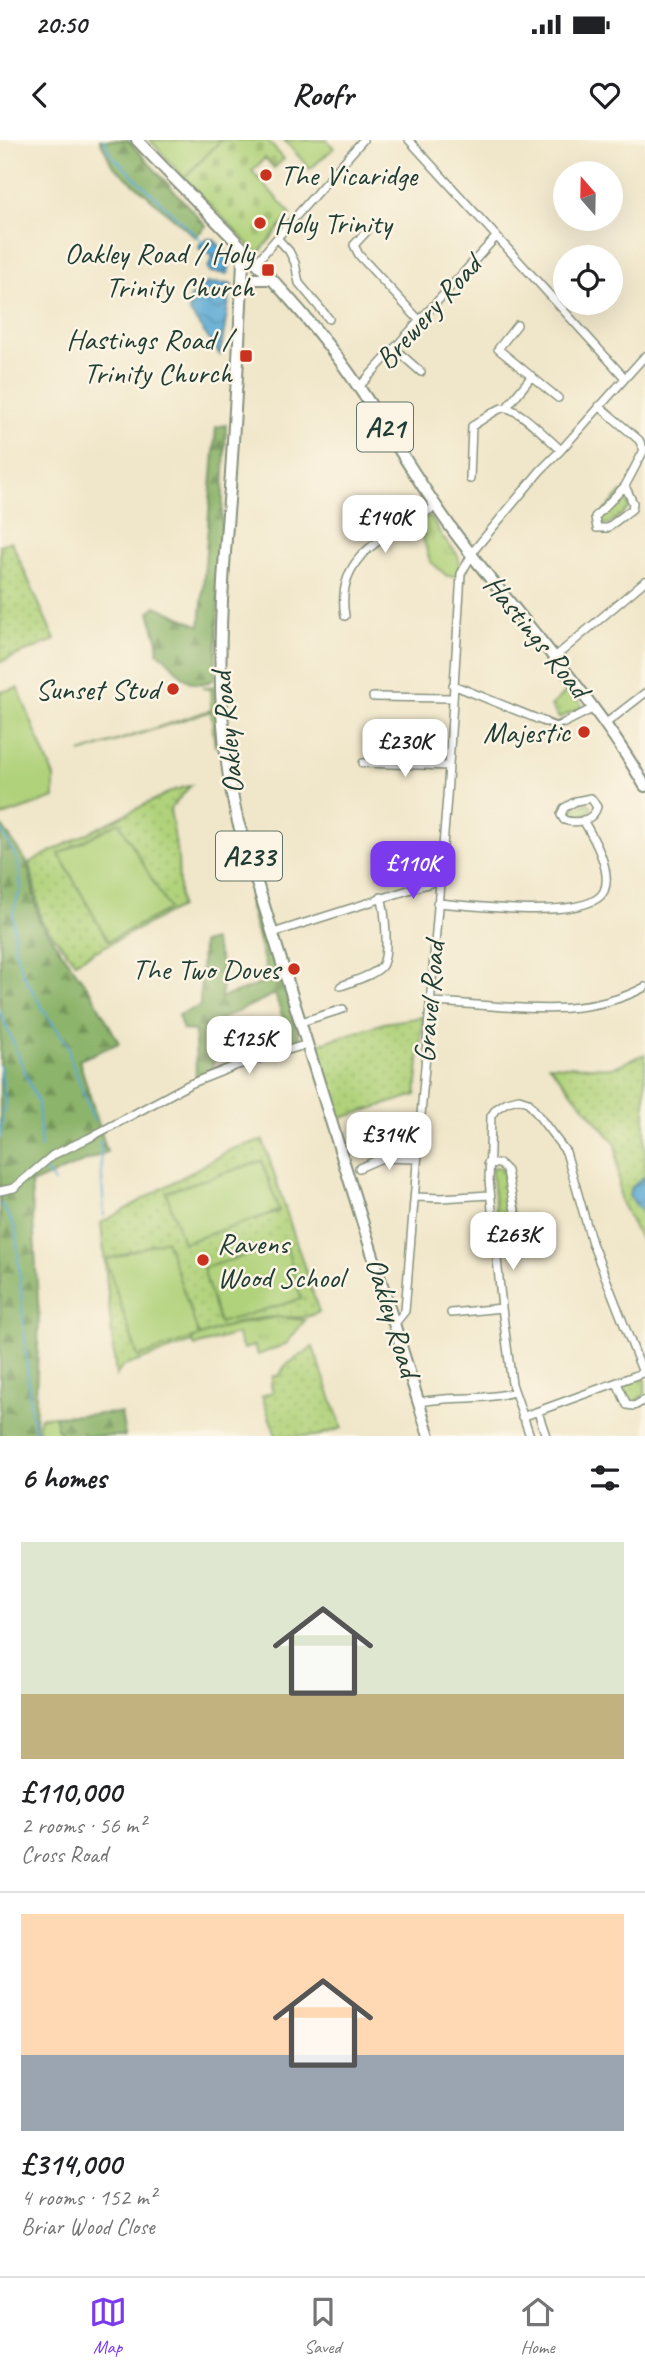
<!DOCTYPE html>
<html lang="en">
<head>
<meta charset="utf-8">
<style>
  body { margin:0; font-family:Caveat,sans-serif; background:#f6f6f6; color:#202124; height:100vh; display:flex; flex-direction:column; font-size:26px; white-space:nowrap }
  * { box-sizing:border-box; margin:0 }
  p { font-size:23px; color:#757577 }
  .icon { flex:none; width:38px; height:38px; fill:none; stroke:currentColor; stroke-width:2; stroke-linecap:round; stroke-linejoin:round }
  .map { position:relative; height:1296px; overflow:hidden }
  .sheet { display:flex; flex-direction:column; background:#fff; flex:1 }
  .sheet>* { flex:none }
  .needle { width:46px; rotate:340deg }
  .tools { position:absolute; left:553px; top:21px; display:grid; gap:14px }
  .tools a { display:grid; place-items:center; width:70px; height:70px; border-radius:50%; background:#fff; box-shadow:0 7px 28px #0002; font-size:35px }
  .price { position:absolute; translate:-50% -60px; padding:0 16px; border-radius:14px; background:#fff; color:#222; font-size:23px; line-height:46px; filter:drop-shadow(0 2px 4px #0008) }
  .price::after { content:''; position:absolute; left:50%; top:42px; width:21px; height:16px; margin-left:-10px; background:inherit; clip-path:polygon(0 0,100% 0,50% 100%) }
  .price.selected { background:#7c3aed; color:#fff }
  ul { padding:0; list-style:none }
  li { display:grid; align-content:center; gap:14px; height:371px; padding:0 21px }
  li+li { border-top:2px solid #e0e0e0 }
  li span { display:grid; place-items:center; height:217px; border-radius:0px; color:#555 }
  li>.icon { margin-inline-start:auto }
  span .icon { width:126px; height:126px; fill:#fffc; stroke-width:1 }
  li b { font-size:30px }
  h2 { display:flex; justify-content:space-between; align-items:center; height:84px; padding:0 21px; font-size:30px }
  .status { display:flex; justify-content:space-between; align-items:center; height:49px; padding:0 35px; background:#fff; direction:ltr }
  .status svg { height:19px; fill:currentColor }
  header { display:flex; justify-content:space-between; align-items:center; height:91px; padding:0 21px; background:#fff; font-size:32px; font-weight:700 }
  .tabs { display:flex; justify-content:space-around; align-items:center; height:98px; border-top:2px solid #e0e0e0; background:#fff; font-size:19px; color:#757577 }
  .tabs a { display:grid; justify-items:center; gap:4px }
  .tabs .selected { color:#7c3aed }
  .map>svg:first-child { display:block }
  .grass { fill:url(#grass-tufts); stroke:#688857; stroke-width:2 }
  .forest { fill:url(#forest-firs); stroke:#56784f; stroke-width:2 }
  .cemetery { fill:url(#cemetery-stones); stroke:#688857; stroke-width:2 }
  .park { fill:url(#park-dots); stroke:#688857; stroke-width:2 }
  .garden { fill:#b0d27a; stroke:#688857; stroke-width:2 }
  .water { fill:url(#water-waves); stroke:#3c7384; stroke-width:2 }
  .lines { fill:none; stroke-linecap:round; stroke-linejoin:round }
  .stream { stroke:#5aa9d4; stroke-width:2 }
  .pedestrian-casing { stroke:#88927e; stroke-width:9 }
  .minor-casing { stroke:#88927e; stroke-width:10 }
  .primary-casing { stroke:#88927e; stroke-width:14 }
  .pedestrian { stroke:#fff; stroke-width:5 }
  .minor { stroke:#fff; stroke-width:7 }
  .primary { stroke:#fff; stroke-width:10 }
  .poi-dot { fill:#c8321e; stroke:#fcf5e5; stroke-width:2.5 }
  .labels { text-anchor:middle; stroke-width:5; stroke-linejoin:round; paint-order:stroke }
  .shield { fill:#fcf5e5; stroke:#617469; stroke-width:2 }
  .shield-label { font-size:28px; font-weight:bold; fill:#1f3d34 }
  .poi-label { font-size:30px; fill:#1f3d34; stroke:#fcf5e5; text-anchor:end }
  .street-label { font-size:30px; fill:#1f3d34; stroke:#fcf5e5 }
</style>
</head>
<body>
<div class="status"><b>20:50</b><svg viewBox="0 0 49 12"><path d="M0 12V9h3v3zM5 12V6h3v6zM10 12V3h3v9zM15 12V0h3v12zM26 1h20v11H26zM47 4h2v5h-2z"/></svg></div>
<header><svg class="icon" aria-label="back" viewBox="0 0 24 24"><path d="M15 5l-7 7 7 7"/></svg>Roofr<svg class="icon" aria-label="heart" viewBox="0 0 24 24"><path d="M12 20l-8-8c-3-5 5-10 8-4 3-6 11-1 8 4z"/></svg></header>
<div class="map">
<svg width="645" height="1296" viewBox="0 0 645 1296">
  <defs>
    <pattern id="grass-tufts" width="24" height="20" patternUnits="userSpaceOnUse" patternTransform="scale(1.75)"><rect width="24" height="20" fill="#b0d27a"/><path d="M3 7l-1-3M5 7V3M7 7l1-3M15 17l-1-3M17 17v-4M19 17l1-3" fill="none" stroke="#97b56a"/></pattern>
    <pattern id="forest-firs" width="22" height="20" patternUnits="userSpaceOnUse" patternTransform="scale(1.75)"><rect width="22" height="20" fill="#8cb46a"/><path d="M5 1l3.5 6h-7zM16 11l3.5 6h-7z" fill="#729458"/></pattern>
    <pattern id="cemetery-stones" width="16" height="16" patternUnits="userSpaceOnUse" patternTransform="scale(1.75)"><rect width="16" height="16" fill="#b0d27a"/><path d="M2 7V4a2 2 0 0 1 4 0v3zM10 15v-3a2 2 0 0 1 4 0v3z" fill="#97b56a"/></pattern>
    <pattern id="park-dots" width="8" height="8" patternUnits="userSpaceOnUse" patternTransform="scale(1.75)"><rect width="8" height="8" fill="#b0d27a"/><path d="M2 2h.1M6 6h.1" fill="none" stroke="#97b56a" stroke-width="1.8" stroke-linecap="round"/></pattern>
    <pattern id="water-waves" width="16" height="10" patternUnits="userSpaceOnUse" patternTransform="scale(1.75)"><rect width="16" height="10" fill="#5aa9d4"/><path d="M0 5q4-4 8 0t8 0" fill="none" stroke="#4a8bad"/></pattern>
  </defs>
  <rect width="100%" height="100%" fill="#fcf5e5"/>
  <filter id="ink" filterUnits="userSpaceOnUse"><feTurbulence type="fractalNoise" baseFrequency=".0143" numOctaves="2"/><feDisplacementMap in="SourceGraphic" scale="14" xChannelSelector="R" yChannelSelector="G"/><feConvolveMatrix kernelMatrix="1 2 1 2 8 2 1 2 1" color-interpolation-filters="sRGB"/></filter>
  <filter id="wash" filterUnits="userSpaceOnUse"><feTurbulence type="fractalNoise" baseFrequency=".00686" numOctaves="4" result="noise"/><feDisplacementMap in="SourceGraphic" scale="28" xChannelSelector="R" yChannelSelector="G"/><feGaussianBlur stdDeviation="1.57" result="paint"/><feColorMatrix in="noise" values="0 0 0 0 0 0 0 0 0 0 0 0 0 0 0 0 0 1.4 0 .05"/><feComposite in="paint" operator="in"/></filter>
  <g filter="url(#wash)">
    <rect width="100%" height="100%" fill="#f0e6c9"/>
    <path class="grass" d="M622 352 626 354 629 368C621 375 610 387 598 385L599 377Z
      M428 376 431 377C434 382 437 387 439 392 450 410 466 412 456 436H447L430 421 420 388V383Z
      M214 546 218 604 215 606 211 571 80 613 211 570V549L203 548Z
      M569 549 583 567 559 578 551 566Z
      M588 663 592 666 590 672 574 678 569 677V670Z
      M277 1177 305 1180 286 1204 258 1215 254 1206 243 1209 237 1194 195 1206 191 1199 228 1186Z
      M55 1276 57 1288 62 1296H42L38 1285 40 1277Z"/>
    <path class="forest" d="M100 0H128L206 86 195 97 112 25Z
      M226 285 215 539C185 555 178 525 157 512L158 502 149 472 156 466 200 486 216 287Z
      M0 683 28 724 39 781 91 852 119 903 79 920 107 1012 31 1044 39 1177 35 1284 39 1296H0Z
      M256 755 301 901 292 906 275 854 219 880 213 929 196 938 195 891 183 890 178 875 200 866 202 803 213 800 223 828 221 858 269 841 248 759Z
      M121 1273 125 1296H84L82 1292 76 1296H62L57 1288 55 1276Z"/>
    <path class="cemetery" d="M221 0H267L284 19 274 28 265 18 252 31 291 74 258 114 184 38Z"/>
    <path class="park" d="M11 401 55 500 0 522V405Z
      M191 645 170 669 178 719 180 767 75 822 41 781 30 722 172 651Z
      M423 877 416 955 338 979 315 905 384 883Z
      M645 914V1109L620 1060 616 1004 549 925 612 928Z
      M263 1000 319 1172C299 1181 298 1176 277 1177 248 1177 219 1189 192 1199V1202L122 1227 116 1236 101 1083 232 1009Z
      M498 1027 504 1031 513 1077 509 1083 499 1084 497 1082 491 1028Z
      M313 1207 342 1288 317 1296H276L262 1256 273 1252 271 1245 273 1236H279L285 1226Z
      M645 1236V1256L631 1263 627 1261 622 1246Z"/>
    <path class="garden" d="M150 0H221L184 38Z
      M284 0H327L334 8 310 29Z
      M18 548 54 637V658L0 677V552Z
      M119 682 169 769 108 801 59 714Z
      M262 1021 279 1071 183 1103 166 1052Z
      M166 1100 199 1196 138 1217 106 1120Z
      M286 1104 301 1159 219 1183 203 1128Z"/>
    <path class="water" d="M208 99H213C225 112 233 115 228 134L210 132 208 128 213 117 199 108 200 104Z
      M207 143 232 144 220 215 189 171 190 157Z
      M645 1036V1075L629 1056 631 1048Z"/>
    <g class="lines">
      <path class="stream" d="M104 0 111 15 203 102
        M0 688 18 721 21 748 13 772 15 810 23 834 46 874 69 906 70 917 94 981
        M0 871 38 963 41 1008
        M0 926 5 961 0 998
        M100 1001 104 1076
        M46 1031 54 1042
        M2 1064 16 1090 31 1274 37 1296"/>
    </g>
  </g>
  <g filter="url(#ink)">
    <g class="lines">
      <g class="pedestrian-casing">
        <path id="pedestrian" d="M545 582 556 586 564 583"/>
      </g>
      <g class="minor-casing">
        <path id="minor" d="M409 0 624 237
          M367 91 354 105 359 115 420 181
          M256 123 277 98
          M329 179 299 143 295 123 289 111 277 98 363 0
          M517 185 498 209 558 258
          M395 209 421 232
          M359 247 496 97
          M599 266 639 300 644 310 625 346 595 377 597 388H607L632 369 633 363 625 346
          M507 267 532 236
          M470 339 472 286C481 281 492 272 502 268 516 264 550 301 561 310
          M345 476C334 412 391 395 436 366
          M555 517 645 441
          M453 545 545 582
          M373 557 452 558
          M564 583 594 568
          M605 584 645 553
          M363 623 449 626
          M591 658 597 667C593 681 577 684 564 680L561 675 564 668 576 661Z
          M437 763C468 765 590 782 604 751 613 731 593 697 583 680
          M273 793 440 740
          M341 846C353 841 372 836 381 827 390 817 385 769 381 757
          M430 862C502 864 578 883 645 847
          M301 882 343 869
          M488 1023 500 1024 507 1031 516 1076C514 1087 503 1086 494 1087
          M359 1028 382 1018 417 1019
          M0 1051 14 1048 53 1015 89 998 190 944 235 926 308 904
          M415 1057 441 1058 490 1055
          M451 1173 502 1168
          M394 1182 397 1181 405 1171 447 657 461 434 475 409 540 331 561 310 645 216
          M617 1243 627 1265 634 1266 645 1260
          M419 1262C451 1256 483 1261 514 1252
          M538 1272 546 1296
          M522 1277 645 1232
          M530 1296 512 1244 502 1168 489 1040 491 976 496 969 507 962 519 959 528 962 566 1012 592 1103 643 1233"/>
      </g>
      <g class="primary-casing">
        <path id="primary" d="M137 0C202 69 273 133 331 209 379 270 414 340 461 401 523 483 594 557 645 646
          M248 114 243 120C240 196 235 272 230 348 221 460 211 571 238 682L429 1296
          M242 148 255 139H271"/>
      </g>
      <use href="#pedestrian" class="pedestrian"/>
      <use href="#minor" class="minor"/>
      <use href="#primary" class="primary"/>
    </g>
  </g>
  <g class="poi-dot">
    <circle cx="266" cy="35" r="7"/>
    <circle cx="260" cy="83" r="7"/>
    <rect x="261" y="123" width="14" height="14" rx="3.5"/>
    <rect x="239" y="209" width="14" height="14" rx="3.5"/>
    <circle cx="173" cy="549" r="7"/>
    <circle cx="584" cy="592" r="7"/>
    <circle cx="294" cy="829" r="7"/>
    <circle cx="203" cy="1120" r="7"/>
  </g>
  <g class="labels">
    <g class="shield">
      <rect x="357" y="262.5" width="56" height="49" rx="5"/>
      <rect x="216" y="691.5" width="66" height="49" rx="5"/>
    </g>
    <g class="shield-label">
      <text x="385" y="297">A21</text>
      <text x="249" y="726">A233</text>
    </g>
    <g class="poi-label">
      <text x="280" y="45" text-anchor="start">The Vicaridge</text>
      <text x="274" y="93" text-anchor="start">Holy Trinity</text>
      <text x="254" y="123">Oakley Road / Holy<tspan x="254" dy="34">Trinity Church</tspan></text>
      <text x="232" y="209">Hastings Road /<tspan x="232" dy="34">Trinity Church</tspan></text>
      <text x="159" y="559">Sunset Stud</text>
      <text x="570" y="602">Majestic</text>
      <text x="280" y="839">The Two Doves</text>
      <text x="217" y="1113" text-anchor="start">Ravens<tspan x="217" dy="34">Wood School</tspan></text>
    </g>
    <g class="street-label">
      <text transform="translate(428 172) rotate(-48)" y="10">Brewery Road</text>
      <text transform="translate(537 496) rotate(51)" y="10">Hastings Road</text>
      <text transform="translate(227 593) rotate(-96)" y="10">Oakley Road</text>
      <text transform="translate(429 862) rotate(-85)" y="10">Gravel Road</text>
      <text transform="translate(393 1177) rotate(73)" y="10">Oakley Road</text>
    </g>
  </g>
</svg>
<div class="tools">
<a><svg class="needle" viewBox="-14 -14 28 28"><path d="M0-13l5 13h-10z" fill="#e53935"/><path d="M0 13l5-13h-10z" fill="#757577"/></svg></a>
<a><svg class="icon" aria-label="locate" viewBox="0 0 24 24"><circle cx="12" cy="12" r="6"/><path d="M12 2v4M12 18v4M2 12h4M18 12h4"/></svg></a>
</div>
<b class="price" style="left:385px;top:415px">£140K</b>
<b class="price" style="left:405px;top:639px">£230K</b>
<b class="price selected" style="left:413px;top:761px">£110K</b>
<b class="price" style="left:249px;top:936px">£125K</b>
<b class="price" style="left:389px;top:1032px">£314K</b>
<b class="price" style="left:513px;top:1132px">£263K</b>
</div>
<section class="sheet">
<h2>6 homes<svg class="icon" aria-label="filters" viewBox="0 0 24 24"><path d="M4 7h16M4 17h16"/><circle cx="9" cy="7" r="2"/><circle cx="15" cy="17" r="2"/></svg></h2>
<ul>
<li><span style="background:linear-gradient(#dfe7d0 70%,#c2b280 0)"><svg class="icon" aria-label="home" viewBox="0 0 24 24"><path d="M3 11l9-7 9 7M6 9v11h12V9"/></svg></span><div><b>£110,000</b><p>2 rooms · 56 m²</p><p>Cross Road</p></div></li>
<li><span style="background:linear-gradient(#ffd9b3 65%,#9aa5b1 0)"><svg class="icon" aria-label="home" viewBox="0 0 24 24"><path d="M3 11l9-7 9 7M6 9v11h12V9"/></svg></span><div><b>£314,000</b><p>4 rooms · 152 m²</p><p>Briar Wood Close</p></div></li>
</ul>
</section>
<nav class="tabs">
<a class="selected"><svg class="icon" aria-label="map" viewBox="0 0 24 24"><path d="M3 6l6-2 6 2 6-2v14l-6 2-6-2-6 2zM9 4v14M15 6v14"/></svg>Map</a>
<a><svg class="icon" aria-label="saved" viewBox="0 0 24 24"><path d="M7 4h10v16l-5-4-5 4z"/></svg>Saved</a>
<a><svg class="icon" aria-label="home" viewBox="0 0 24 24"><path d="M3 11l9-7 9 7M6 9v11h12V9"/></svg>Home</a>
</nav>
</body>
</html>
